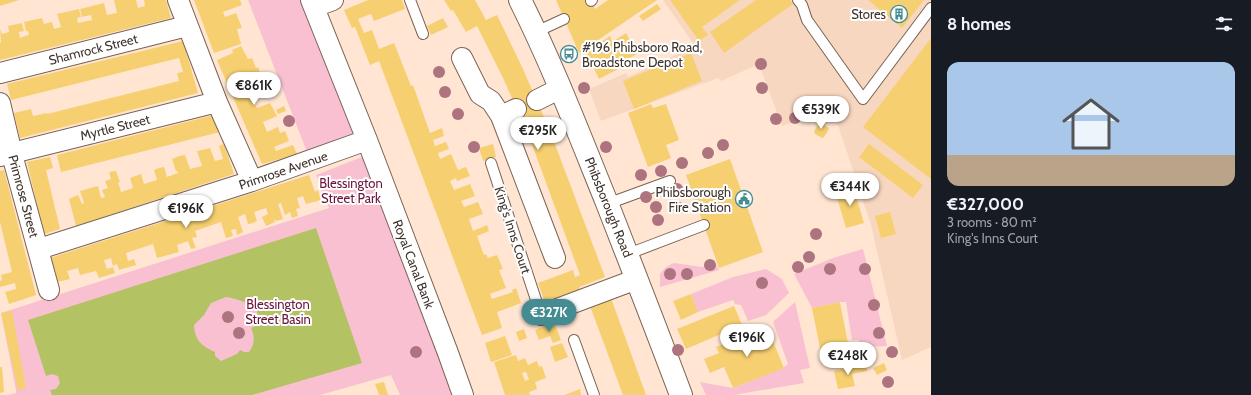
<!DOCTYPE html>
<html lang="en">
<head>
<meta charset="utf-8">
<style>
  body { margin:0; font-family:Cabin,sans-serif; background:#20242c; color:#f1f3f6; height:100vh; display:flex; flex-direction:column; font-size:15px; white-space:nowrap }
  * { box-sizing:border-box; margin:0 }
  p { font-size:13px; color:#9ea1a6 }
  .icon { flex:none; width:22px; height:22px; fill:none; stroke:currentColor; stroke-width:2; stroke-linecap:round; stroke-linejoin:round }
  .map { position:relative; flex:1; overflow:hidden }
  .details { display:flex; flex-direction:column; background:#171b24; width:320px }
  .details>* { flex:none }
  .price { position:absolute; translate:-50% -34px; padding:0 9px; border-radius:14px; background:#fff; color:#222; font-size:13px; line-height:26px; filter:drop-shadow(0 1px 2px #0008) }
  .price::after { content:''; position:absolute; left:50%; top:24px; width:12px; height:9px; margin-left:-6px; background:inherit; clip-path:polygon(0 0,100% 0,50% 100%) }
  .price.active { background:#448b92; color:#fff }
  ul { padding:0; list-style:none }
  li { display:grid; align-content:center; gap:8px; height:212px; padding:0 16px }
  li span { display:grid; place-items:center; height:124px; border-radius:12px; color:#555 }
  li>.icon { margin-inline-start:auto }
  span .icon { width:72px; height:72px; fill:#fffc; stroke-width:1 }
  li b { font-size:17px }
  h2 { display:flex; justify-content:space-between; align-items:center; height:48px; padding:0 16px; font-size:17px }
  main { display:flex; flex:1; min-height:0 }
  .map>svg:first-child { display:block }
  .built { fill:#f8d7c0 }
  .green { fill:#f9c0d1 }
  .water { fill:#b3c263; fill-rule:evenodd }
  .building { fill:#f6cf71; fill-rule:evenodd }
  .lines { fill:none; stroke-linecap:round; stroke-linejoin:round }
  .lane-casing { stroke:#7a6353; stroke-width:12 }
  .street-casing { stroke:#7a6353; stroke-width:22 }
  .secondary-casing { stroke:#7a6353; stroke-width:24 }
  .lane { stroke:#fff; stroke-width:10 }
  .street { stroke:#fff; stroke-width:20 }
  .secondary { stroke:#fff; stroke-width:22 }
  .tree { fill:#ad737e }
  .labels { text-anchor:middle; stroke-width:4; stroke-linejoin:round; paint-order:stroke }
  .poi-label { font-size:13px; fill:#3f342d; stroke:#fff; text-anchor:end }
  .street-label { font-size:13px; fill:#3f342d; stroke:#fff }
  .park-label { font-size:13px; fill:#6a153a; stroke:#fff }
</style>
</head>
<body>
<main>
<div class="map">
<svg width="931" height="395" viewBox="0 0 931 395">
  <rect width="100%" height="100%" fill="#ffe5d2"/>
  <path class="built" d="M663 0H931V347L902 360 871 225 833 110 782 126 759 64 721 81 718 78 601 121 589 89 626 73 628 77 695 46Z"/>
  <path class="green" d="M248 0H306L355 129 352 136 307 152Z
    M367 155 455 395H400L391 375 320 395H8L16 393V390L1 313 329 208 316 175Z
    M863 249 887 346 861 347 859 340H852L846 302H840L812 308 794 274 833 258Z
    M674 263 702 267 715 263 719 270 660 287V274L666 267Z
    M766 269 782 279 789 293 766 315 748 321 741 305 735 304 733 300 698 312 691 294 733 277Z
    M795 302 810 368 800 370 804 383 734 395H706L700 382 733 388 783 368 788 364 773 322Z"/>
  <path class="water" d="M316 228 362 363 252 395H52L50 390 56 389 60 383 58 376 52 374 46 376 28 320ZM226 297C234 298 251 303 256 309 258 313 259 319 260 324L251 328C255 337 255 344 249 352H244L240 350 237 354 221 361 215 356V352C202 346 195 341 194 325L204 315 211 303Z"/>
  <path class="building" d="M0 0H19L0 6Z
    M114 0H136L138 8 145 6 144 0H166L171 18 0 60V43L1 42 0 29 2 34 9 32 8 26 22 23 24 31 19 32 20 38 25 36 29 35 28 31H26L24 22 42 18 44 24 52 22 54 29 61 27 57 14 79 9 81 17 77 18 78 23 92 20 91 15 82 17 80 9 104 3 107 15 111 14 117 13Z
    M194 0H240L242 5 223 12 225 17 236 13 242 28 237 29 241 44 214 53Z
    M368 0H402L405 9 374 21 371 14 358 19 364 33 372 30 379 49 394 43 411 86 413 85 430 133 442 128 444 136 433 140 435 146 446 142 449 149 438 153 440 159 451 154 458 170 466 167 470 176 457 181 456 178 450 181 454 190 470 184 475 196 461 201 464 207 478 202 483 214 469 219 473 231 487 225 489 231 477 236 484 255 486 254 488 258 497 255 503 269 499 270 506 288 490 294 492 299 513 292 512 290 516 288 521 303 497 312 502 328 482 335 379 61 370 65 355 27 352 28 344 10Z
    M444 0H475L486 20 497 15 523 69 550 131 605 277 579 287 580 289 545 302 538 283 573 270 575 277 580 275 530 139 503 78 477 26 466 32 453 10 451 11Z
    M556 0H590L595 9 608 0H657L579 53Z
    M670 0H740L702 27 708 35 699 41Z
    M756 0H790L793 4 724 53 710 32Z
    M868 0H924L902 28Z
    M657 4 661 9 643 21 639 16Z
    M443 18 448 27 431 35 427 26Z
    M626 33 637 54 622 62 624 66 599 79 586 52 610 36 612 42Z
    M931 38V179L863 127Z
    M183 41 198 93 20 138 14 113 31 109 33 116 47 113V114L179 81 177 73 183 72 179 58 11 100 7 84Z
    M241 46 248 59 252 58 256 68 258 67 261 76 245 82 249 89 266 81 269 88 262 91 263 95 253 100 257 108 270 103 277 116 263 122 267 132 278 127 280 133 285 131 289 141 274 147 276 151 293 145 297 154 262 164 217 60 233 53 232 50Z
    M691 53 702 81 634 109 623 81Z
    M651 104 653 108 666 104 679 140 666 145 671 158 648 167 628 113Z
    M284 106 286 111 278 114 276 110Z
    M214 115 220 132 61 172 57 155Z
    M820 122 828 127 829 129 824 137 822 138 815 134 814 131Z
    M224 144 234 174 76 226 69 199 78 195 82 204 84 203 80 191 98 186 101 198 105 197 102 190 108 188 105 181 111 179 109 172 116 171 120 182H118L121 192 133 188 130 178 141 174 144 184 157 180 154 170 159 168 164 167 167 177 178 173 177 171H176L172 159 179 156 185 155 190 169 202 166 197 151 202 150 210 148 215 161 223 159 219 146Z
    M493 144 496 157 483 161 479 148Z
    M869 144 923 185 913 198 859 157Z
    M50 157 53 168 46 170 60 229 44 234 27 162Z
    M730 159 763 252 719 268 686 175Z
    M4 170 36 295 9 304 5 292 16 289 15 283 0 287V281L2 280 1 275 12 272 0 222V171Z
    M309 175 315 192 318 190 321 200 306 204 303 196 297 198 300 208 296 209 298 216 292 218 290 212 285 215 281 203 278 204 283 219 276 221 274 218 275 222 266 226 262 217 268 214 266 208 254 212 257 221 253 223 248 224 245 214 238 217 243 232 237 235 236 229 231 230 233 236 226 238 221 222 195 231 197 237 192 238 196 248 191 249 188 241 177 245 179 252 157 258 153 244 126 253 128 261 134 259 136 265 119 270 117 264 113 266 111 258 104 260 107 269 113 267 115 273 99 278 96 271 80 275 78 268 67 271 70 279 57 282 50 258Z
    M853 186 864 223 846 228 835 191Z
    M890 212 896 234 881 238 875 216Z
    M691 294 698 312 681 320 673 301Z
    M611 298 646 395H623L590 306Z
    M840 302 849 349 841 351 843 364 826 367 824 353H821L812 308Z
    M734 306 742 325 686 349 677 329Z
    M12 311 26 388 18 390 1 313Z
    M554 322 561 340 553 343 550 336 539 340 535 330Z
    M767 327 784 368 733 388 724 367 710 373 704 359 719 353 716 347Z
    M524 329 527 338 519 341 516 332Z
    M505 336 512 355 491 362 485 343Z
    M562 343 568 357 555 362 550 347Z
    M516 355 518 361 525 358 528 365 537 361 539 367 542 366 546 378 535 382 537 389 529 392 530 395H505L494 362ZM526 372 529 379 525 381 522 373Z
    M884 363 887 370 877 375 873 368Z
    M866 364 867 371 852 374 855 386 838 389 834 371Z
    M0 367H2L4 392 0 393Z
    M384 382 388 395H379L375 384Z
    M580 389 581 395H564L570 393Z"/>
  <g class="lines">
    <g class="lane-casing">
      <path id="lane" d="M410 0 423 34
        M798 0 802 5 807 20 863 99 931 8
        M591 1 592 0
        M536 32 564 19
        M491 163 541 315
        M607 204 670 181
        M628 254 704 225
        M574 340 594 395"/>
    </g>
    <g class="street-casing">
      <path id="street" d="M178 0 217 102 252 181
        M311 0 367 140 448 353 463 395
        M314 7 333 0
        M462 58 480 94 491 101 501 116 555 258
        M0 73 187 26
        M537 100 561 88
        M0 103 14 162 49 290
        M501 116 516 109
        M0 156 217 102
        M39 249 252 181 367 140
        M541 315 637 279"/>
    </g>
    <g class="secondary-casing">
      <path id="secondary" d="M520 0C553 66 579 134 607 203 632 267 657 331 681 395"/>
    </g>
    <use href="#lane" class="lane"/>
    <use href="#street" class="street"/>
    <use href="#secondary" class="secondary"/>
  </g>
  <g class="tree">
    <circle cx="761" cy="64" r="6"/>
    <circle cx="439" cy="72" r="6"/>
    <circle cx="584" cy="88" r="6"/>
    <circle cx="762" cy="88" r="6"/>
    <circle cx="445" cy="92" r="6"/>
    <circle cx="830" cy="106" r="6"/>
    <circle cx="813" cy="110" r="6"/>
    <circle cx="458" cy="114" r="6"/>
    <circle cx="795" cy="118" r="6"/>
    <circle cx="776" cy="119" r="6"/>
    <circle cx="289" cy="121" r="6"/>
    <circle cx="723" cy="145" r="6"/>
    <circle cx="474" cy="147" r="6"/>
    <circle cx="606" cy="147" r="6"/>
    <circle cx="708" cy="153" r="6"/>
    <circle cx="682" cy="163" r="6"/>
    <circle cx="661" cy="171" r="6"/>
    <circle cx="641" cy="175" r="6"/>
    <circle cx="677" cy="189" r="6"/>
    <circle cx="646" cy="197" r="6"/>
    <circle cx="656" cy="207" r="6"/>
    <circle cx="679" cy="208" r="6"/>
    <circle cx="658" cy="220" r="6"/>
    <circle cx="816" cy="234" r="6"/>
    <circle cx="809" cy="257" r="6"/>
    <circle cx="710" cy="265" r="6"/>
    <circle cx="798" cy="267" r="6"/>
    <circle cx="830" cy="269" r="6"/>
    <circle cx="865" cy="269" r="6"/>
    <circle cx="670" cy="274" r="6"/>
    <circle cx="687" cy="274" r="6"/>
    <circle cx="762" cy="283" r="6"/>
    <circle cx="874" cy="305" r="6"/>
    <circle cx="228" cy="317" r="6"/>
    <circle cx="239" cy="333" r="6"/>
    <circle cx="879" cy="333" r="6"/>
    <circle cx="678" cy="350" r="6"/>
    <circle cx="416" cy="352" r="6"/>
    <circle cx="892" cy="352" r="6"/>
    <circle cx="888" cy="382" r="6"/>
  </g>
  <defs>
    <g id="building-ring" transform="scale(0.9)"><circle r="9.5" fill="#fff" stroke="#448b92" stroke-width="1.5"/><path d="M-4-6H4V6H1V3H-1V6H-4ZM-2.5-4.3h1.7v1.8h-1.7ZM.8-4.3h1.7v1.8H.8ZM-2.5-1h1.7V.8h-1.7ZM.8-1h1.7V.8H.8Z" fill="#448b92"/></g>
    <g id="bus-ring" transform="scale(0.9)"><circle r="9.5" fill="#fff" stroke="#448b92" stroke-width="1.5"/><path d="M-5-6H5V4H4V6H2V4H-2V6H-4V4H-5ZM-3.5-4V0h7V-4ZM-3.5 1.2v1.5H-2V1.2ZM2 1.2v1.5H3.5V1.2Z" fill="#448b92"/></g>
    <g id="civic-ring" transform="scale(0.9)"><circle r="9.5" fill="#fff" stroke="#448b92" stroke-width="1.5"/><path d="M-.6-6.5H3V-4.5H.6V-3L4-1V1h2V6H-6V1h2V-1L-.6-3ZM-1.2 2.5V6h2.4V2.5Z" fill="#448b92"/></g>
  </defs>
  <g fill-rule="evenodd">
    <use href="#building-ring" x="899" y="14"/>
    <use href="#bus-ring" x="569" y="54"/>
    <use href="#civic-ring" x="744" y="199"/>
  </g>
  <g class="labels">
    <g class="poi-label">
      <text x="886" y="19">Stores</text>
      <text x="582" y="52" text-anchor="start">#196 Phibsboro Road,<tspan x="582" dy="15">Broadstone Depot</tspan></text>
      <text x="731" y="197">Phibsborough<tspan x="731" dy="15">Fire Station</tspan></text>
    </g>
    <g class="street-label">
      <text transform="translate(93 49) rotate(-14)" y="5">Shamrock Street</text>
      <text transform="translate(115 127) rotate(-14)" y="5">Myrtle Street</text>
      <text transform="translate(283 170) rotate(-19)" y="5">Primrose Avenue</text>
      <text transform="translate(24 196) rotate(75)" y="5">Primrose Street</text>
      <text transform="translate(609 207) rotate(68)" y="5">Phibsborough Road</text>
      <text transform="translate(513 230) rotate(72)" y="5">King's Inns Court</text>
      <text transform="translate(414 264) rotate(69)" y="5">Royal Canal Bank</text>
    </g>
    <g class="park-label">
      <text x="351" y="188">Blessington<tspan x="351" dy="15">Street Park</tspan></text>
      <text x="278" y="309">Blessington<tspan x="278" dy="15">Street Basin</tspan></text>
    </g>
  </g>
</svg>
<b class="price" style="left:254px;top:106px">€861K</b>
<b class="price" style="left:821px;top:130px">€539K</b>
<b class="price" style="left:538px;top:151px">€295K</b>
<b class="price" style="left:850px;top:207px">€344K</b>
<b class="price" style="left:186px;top:229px">€196K</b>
<b class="price active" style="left:549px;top:333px">€327K</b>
<b class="price" style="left:747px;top:358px">€196K</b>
<b class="price" style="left:848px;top:376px">€248K</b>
</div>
<section class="details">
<h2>8 homes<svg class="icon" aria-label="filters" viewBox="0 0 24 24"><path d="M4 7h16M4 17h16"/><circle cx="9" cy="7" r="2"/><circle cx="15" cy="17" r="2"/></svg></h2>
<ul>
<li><span style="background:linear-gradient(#a9c7e8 75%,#b9a48a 0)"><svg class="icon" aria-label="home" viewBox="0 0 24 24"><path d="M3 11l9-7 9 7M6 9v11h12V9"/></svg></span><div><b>€327,000</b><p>3 rooms · 80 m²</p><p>King's Inns Court</p></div></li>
</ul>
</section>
</main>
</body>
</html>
